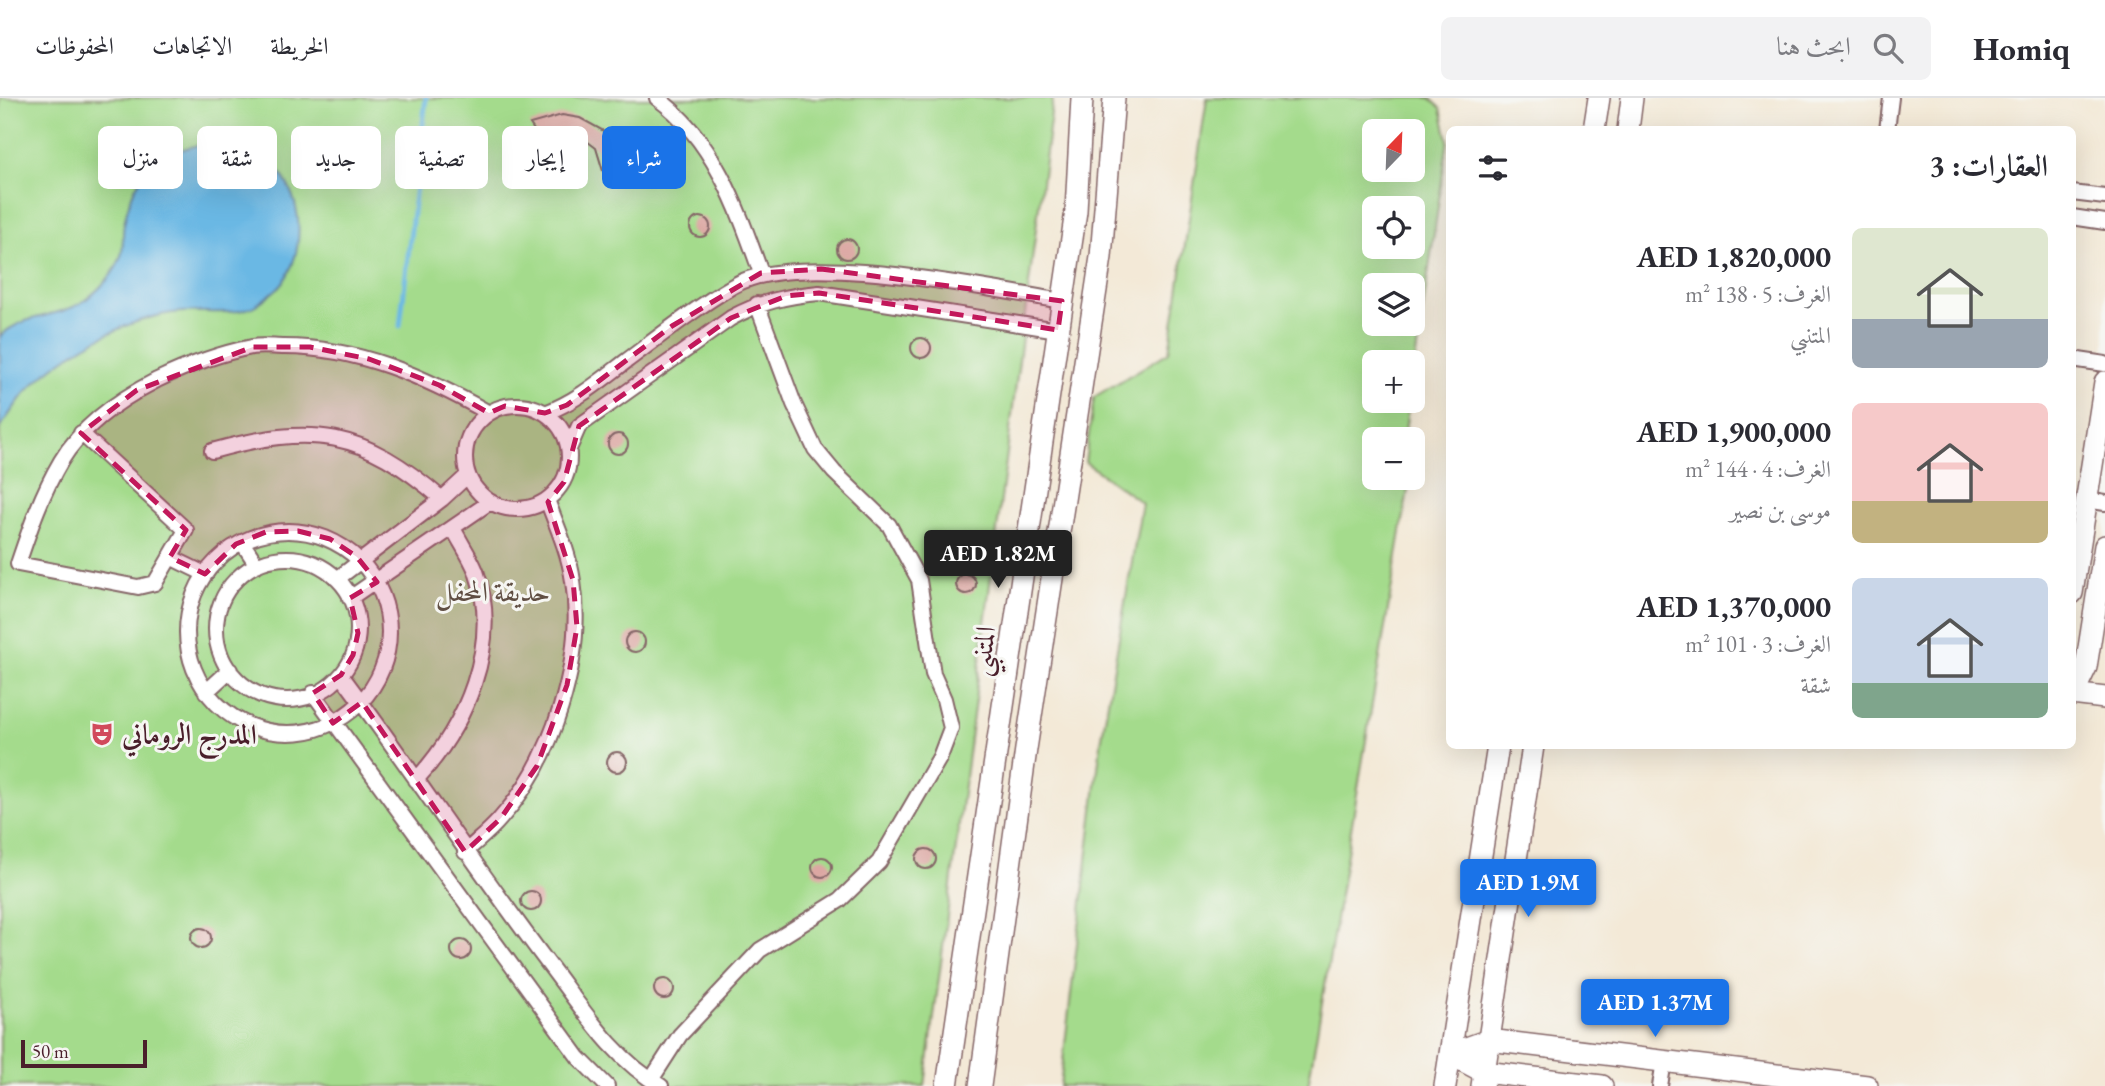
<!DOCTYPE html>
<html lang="ar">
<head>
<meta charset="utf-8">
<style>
  body { margin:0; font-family:"EB Garamond",Amiri,serif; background:#f2f2f3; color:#2b2b33; direction:rtl; height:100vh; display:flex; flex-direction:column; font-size:26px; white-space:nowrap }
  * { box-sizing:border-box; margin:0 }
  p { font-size:23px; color:#7c7c81 }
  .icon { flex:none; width:38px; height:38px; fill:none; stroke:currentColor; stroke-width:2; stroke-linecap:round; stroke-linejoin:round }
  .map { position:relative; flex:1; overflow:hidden; direction:ltr }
  .sheet { position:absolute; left:1446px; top:28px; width:630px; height:623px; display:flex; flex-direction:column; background:#fff; border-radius:10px; box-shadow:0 7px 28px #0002; direction:rtl }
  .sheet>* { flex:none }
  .top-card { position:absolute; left:21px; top:28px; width:665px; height:63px; direction:rtl; display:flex; gap:14px }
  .needle { width:46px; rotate:23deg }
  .tools { position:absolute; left:1362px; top:21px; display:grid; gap:14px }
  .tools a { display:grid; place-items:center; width:63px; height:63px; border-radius:10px; background:#fff; box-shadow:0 7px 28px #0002; font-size:35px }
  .scale { position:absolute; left:21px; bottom:18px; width:126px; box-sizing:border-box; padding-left:7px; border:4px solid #4a1f2b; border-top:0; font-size:19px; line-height:24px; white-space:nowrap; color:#4a1f2b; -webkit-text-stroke:5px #f6f6f2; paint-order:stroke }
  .price { position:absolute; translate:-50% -60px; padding:0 16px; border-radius:7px; background:#1a73e8; color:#fff; font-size:23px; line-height:46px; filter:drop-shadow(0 2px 4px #0008) }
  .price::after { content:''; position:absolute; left:50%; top:42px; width:21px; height:16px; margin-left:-10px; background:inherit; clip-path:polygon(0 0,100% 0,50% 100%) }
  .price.active { background:#222; color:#fff }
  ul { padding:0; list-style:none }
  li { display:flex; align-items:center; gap:21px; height:175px; padding:0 28px }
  li span { display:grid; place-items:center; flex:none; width:196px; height:140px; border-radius:10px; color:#555 }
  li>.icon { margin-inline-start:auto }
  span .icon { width:84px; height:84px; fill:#fffc; stroke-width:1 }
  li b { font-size:30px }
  h2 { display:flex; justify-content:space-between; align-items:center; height:84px; padding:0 28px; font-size:30px }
  .tag { padding:0 24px; border-radius:10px; background:#fff; box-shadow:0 7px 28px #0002; font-size:24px; line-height:63px }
  .tag.active { background:#1a73e8; color:#fff }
  header { display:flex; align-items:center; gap:42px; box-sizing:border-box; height:98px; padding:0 35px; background:#fff; border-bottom:2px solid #e1e1e2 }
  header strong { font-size:33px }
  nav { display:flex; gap:38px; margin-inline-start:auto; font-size:24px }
  .search { width:490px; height:63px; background:#f2f2f3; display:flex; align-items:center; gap:18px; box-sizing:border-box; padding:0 24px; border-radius:10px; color:#7c7c81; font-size:26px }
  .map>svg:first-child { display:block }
  .green { fill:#a4db8c; stroke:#777d5c; stroke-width:2; fill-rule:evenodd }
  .water { fill:#6ab8e4; stroke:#5a6c88; stroke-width:2 }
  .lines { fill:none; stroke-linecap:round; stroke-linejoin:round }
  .stream { stroke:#6ab8e4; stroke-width:5 }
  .building { fill:#dca7a3 }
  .street-casing { stroke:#856667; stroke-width:18 }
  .secondary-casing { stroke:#856667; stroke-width:24 }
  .street { stroke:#fff; stroke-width:14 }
  .secondary { stroke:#fff; stroke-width:21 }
  .marked { fill:#c2185b; fill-opacity:0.2; stroke:#c2185b; stroke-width:5; stroke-dasharray:14 9; stroke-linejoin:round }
  .labels { text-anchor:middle; stroke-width:6; stroke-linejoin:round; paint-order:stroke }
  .park-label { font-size:28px; fill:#604e43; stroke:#f6f6f2 }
  .street-label { font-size:28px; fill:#4a1f2b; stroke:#f6f6f2 }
  .poi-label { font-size:28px; font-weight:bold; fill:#4a1f2b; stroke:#f6f6f2; text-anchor:start }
</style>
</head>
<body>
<header>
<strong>Homiq</strong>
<div class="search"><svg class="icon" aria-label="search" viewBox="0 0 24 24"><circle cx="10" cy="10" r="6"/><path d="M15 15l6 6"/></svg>ابحث هنا</div>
<nav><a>الخريطة</a><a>الاتجاهات</a><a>المحفوظات</a></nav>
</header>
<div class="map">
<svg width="2105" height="988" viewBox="0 0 2105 988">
  <rect width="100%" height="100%" fill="#f6f6f2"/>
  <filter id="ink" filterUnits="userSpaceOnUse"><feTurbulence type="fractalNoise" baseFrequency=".0143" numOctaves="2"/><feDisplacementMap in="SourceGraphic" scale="14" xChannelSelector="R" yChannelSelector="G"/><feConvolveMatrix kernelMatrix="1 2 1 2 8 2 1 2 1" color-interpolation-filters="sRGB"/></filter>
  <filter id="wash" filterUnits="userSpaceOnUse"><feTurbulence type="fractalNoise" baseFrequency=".00686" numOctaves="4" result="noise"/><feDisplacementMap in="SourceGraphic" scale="28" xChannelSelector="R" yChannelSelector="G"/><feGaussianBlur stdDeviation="1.57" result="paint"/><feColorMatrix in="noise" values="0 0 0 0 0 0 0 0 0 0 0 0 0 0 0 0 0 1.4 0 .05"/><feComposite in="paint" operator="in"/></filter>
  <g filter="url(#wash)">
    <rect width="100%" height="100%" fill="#f3e9d7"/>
    <path class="green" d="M0 0H1053L925 988H0Z
      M1207 0H1430L1441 10 1448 42 1412 284V264H1374V303H1409L1404 341H1374V380H1410L1308 988H1060L1101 645 1142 405 1085 364 1094 299 1169 254ZM1412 33V72H1374V33ZM1412 110V149H1374V110ZM1412 187V226H1374V187Z"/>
    <path class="water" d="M220 44C234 46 248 49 260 56 301 83 310 143 284 183 278 192 264 201 256 207 236 219 205 212 182 214 129 218 61 256 25 295 16 306 8 318 0 330V238C26 214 62 221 88 200 101 190 116 174 121 158 124 149 122 136 124 126 135 67 163 50 220 44Z"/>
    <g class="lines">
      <path class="stream" d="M400 228 426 0"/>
    </g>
    <g id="blocks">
      <path class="building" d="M562 17 580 20 602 32 614 48 620 72 603 73 596 50 575 34 559 33 540 41 530 26Z
        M690 129a10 10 0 1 1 20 0a10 10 0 1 1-20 0Z
        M837 151a10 10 0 1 1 20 0a10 10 0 1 1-20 0Z
        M911 250a10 10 0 1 1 20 0a10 10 0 1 1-20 0Z
        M608 346a10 10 0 1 1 20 0a10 10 0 1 1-20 0Z
        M956 486a10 10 0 1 1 20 0a10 10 0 1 1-20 0Z
        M625 544a10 10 0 1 1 20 0a10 10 0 1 1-20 0Z
        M607 664a10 10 0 1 1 20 0a10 10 0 1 1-20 0Z
        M916 761a10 10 0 1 1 20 0a10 10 0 1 1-20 0Z
        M812 769a10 10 0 1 1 20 0a10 10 0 1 1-20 0Z
        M521 803a10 10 0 1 1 20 0a10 10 0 1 1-20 0Z
        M191 840a10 10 0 1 1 20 0a10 10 0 1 1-20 0Z
        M451 852a10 10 0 1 1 20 0a10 10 0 1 1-20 0Z
        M654 891a10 10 0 1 1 20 0a10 10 0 1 1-20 0Z"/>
    </g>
  </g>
  <g filter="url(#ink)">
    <use href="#blocks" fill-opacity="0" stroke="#856667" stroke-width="2"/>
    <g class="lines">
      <g class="street-casing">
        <path id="street" d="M657 0C714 41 738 111 761 175
          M1887 32 1891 0
          M2072 95 2105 99
          M2072 119 2105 124
          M2072 261 2105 266
          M465 359a52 52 0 1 1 104 0a52 52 0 1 1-104 0Z
          M545 315C575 304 599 284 625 264 660 238 695 210 733 188 796 150 987 191 1062 203
          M81 335 186 432 155 485 138 489 18 466C30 430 42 395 61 363 83 326 120 301 157 282 186 268 221 255 252 249 262 247 274 249 284 249 358 249 425 279 489 315
          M569 351 579 328 731 220C760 204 786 198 819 195L1058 232
          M212 353C313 325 362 332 442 401
          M2087 402 2105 405
          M187 534a101 101 0 1 1 202 0a101 101 0 1 1-202 0Z
          M242 444 257 467
          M170 459 205 476
          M216 531a71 71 0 1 1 142 0a71 71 0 1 1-142 0Z
          M337 481 442 401 468 377
          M350 500 490 404
          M341 577C413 673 478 773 550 868 583 911 613 961 661 988
          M206 594 230 572
          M313 595 579 960 607 988
          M416 682C465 629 502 547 476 473 470 458 460 444 453 430
          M465 754C477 743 490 733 500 721 553 663 585 560 573 483 569 455 557 428 547 402
          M651 982 680 937 760 852 840 802 879 764 940 659 951 630 944 601 933 576 919 482 889 427 834 374 815 351 794 306 757 206
          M1660 988 1664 963"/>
      </g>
      <g class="secondary-casing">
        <path id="secondary" d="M1594 32 1599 0
          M1628 32 1632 0
          M2072 495 2105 284
          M2072 596 2105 600
          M2073 596 2086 569 2105 448
          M1450 956 1489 942 1867 988
          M1450 956 1484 974 1602 988
          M947 988 1076 113 1082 0
          M980 988 1026 651 1101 159 1114 0
          M1445 988 1498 648
          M1482 988 1533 648"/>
      </g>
      <use href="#street" class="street"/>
      <use href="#secondary" class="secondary"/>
    </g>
  </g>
  <path class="marked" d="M821 171 1062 203 1058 232 819 195 786 198 731 220 579 328 564 384 548 404 573 482 577 529 567 587 537 668 501 720 465 754 362 604 333 625 313 595 341 577 353 557 358 535 350 500 377 484 357 459 330 441 298 433 266 434 236 446 205 476 170 459 186 432 81 335 137 292 253 249H310L369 261 439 287 489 315 505 308 545 315 567 307 672 228 761 175Z"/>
  <defs>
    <g id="theatre-bare" transform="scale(1.89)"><path d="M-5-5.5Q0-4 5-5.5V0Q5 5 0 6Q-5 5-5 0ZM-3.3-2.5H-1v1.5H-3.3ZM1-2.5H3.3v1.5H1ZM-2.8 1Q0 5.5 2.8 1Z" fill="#d1495b" stroke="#f6f6f2" stroke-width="2.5" paint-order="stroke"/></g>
  </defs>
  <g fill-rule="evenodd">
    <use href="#theatre-bare" x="102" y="636"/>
  </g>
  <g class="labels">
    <g class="park-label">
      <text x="493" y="503">حديقة المحفل</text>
    </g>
    <g class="street-label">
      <text transform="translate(982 553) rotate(-82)" y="10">المتنبي</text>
    </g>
    <g class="poi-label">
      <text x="122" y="646">المدرج الروماني</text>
    </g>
  </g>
</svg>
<div class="tools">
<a><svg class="needle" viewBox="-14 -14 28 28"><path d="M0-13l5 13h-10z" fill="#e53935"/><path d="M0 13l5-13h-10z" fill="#7c7c81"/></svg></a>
<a><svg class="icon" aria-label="locate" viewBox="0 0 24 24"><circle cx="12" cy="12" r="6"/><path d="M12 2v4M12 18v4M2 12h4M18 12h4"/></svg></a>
<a><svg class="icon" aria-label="layers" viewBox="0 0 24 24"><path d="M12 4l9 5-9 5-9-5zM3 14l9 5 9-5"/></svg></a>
<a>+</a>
<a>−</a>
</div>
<div class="scale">50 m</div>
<b class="price active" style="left:998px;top:492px">AED 1.82M</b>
<b class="price" style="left:1528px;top:821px">AED 1.9M</b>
<b class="price" style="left:1655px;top:941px">AED 1.37M</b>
<div class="top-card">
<a class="tag active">شراء</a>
<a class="tag">إيجار</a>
<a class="tag">تصفية</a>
<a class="tag">جديد</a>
<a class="tag">شقة</a>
<a class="tag">منزل</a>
</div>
<section class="sheet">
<h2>العقارات: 3<svg class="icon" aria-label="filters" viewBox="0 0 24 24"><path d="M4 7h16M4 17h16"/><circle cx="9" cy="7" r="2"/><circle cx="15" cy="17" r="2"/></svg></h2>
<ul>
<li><span style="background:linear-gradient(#dfe7d0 65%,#9aa5b1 0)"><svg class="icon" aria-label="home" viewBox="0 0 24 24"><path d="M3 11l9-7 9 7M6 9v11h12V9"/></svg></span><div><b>AED 1,820,000</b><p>الغرف: 5 · 138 m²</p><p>المتنبي</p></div></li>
<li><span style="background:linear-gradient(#f6c9c9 70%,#c2b280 0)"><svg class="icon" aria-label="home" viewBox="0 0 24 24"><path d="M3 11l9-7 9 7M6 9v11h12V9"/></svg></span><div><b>AED 1,900,000</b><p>الغرف: 4 · 144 m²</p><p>موسى بن نصير</p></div></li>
<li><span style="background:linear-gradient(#c9d6e8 75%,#7fa58c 0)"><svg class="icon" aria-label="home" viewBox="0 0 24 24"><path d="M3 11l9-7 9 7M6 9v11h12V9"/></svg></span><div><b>AED 1,370,000</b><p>الغرف: 3 · 101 m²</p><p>شقة</p></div></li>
</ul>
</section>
</div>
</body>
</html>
